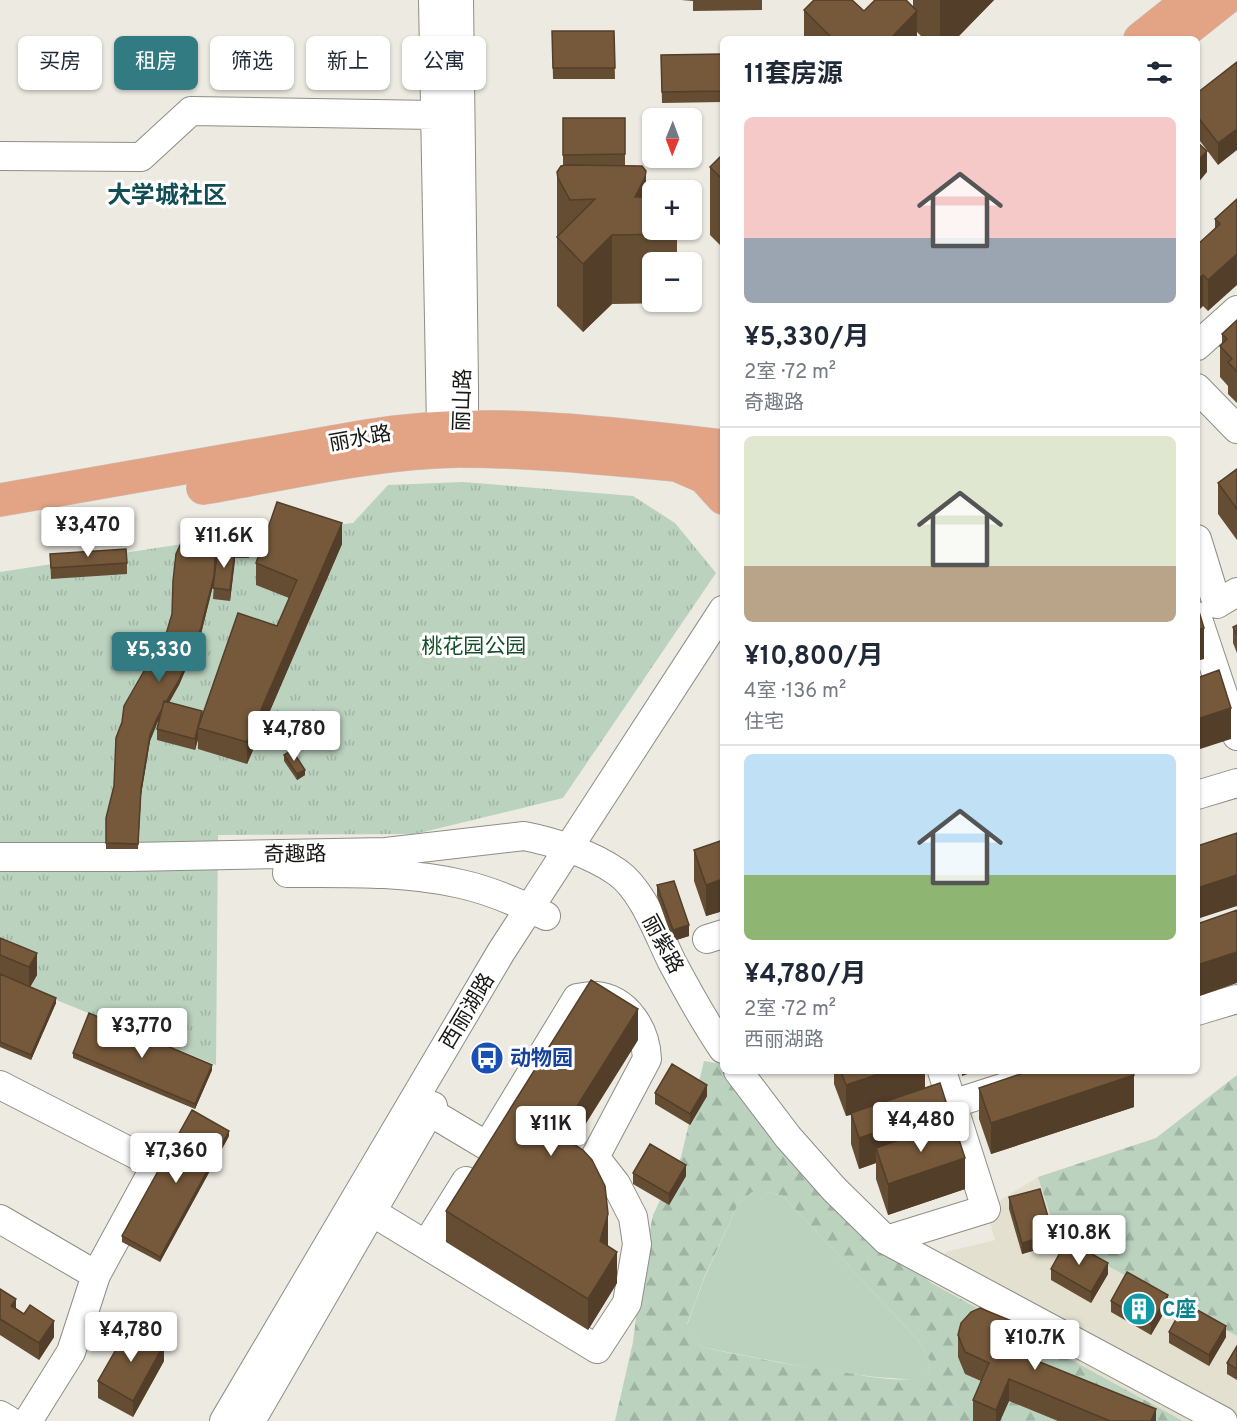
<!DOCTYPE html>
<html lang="zh">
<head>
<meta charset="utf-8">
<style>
  body { margin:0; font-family:Overpass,"Noto Sans SC",sans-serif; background:#f2f2f3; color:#1f2937; height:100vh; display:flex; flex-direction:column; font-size:22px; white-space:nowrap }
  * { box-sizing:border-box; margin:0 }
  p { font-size:20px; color:#747a83 }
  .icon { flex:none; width:33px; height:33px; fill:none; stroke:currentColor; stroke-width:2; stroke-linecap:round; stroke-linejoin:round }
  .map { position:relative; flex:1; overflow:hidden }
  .drawer { position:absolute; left:720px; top:36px; width:480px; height:1038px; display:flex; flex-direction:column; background:#fff; border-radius:9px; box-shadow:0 2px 4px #0004 }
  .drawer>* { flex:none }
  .guide { position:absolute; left:18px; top:36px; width:570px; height:54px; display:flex; gap:12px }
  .needle { width:39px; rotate:181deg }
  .controls { position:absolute; left:642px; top:108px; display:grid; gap:12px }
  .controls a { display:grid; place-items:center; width:60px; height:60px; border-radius:9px; background:#fff; box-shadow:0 2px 4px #0004; font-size:30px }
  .price { position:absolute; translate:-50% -51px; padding:0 14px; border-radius:6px; background:#fff; color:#222; font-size:20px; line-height:39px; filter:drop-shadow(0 2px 3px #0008) }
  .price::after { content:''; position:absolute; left:50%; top:36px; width:18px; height:14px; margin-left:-9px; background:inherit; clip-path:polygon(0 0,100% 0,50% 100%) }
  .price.selected { background:#337b82; color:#fff }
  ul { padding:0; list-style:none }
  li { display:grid; align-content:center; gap:12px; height:318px; padding:0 24px }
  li+li { border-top:2px solid #e0e1e3 }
  li span { display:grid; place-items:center; height:186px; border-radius:9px; color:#555 }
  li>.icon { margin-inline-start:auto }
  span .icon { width:108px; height:108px; fill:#fffc; stroke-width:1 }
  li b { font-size:26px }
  h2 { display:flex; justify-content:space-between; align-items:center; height:72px; padding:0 24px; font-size:26px }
  .pill { padding:0 21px; border-radius:9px; background:#fff; box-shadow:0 2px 4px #0004; font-size:21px; line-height:54px }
  .pill.selected { background:#337b82; color:#fff }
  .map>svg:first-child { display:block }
  .built { fill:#e4e0d0 }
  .grass { fill:#bbd2bf }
  .forest { fill:url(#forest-firs); fill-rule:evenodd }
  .park { fill:url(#park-tufts) }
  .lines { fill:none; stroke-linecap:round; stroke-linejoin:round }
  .minor-casing { stroke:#8f8e86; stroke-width:30 }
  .major-casing { stroke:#c8c8c7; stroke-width:34 }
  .minor { stroke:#fff; stroke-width:28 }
  .major { stroke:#e3a486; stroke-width:33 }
  .wall { fill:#654d33 }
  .shaded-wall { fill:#533e29 }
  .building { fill:#76593b; stroke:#533e29; stroke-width:1.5 }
  .labels { text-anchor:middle; stroke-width:6; stroke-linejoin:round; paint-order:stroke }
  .street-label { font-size:21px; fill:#191815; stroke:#fff }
  .park-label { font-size:21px; fill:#164f28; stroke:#fff }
  .transit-label { font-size:21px; font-weight:bold; fill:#164399; stroke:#fff; text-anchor:start }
  .culture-label { font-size:21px; font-weight:bold; fill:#0d838f; stroke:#fff; text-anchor:start }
  .quarter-label { font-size:24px; font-weight:bold; fill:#114e54; stroke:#fff }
</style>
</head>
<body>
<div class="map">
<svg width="1237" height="1421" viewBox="0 0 1237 1421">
  <defs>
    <pattern id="forest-firs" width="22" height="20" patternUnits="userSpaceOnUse" patternTransform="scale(1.5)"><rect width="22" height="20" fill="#bbd2bf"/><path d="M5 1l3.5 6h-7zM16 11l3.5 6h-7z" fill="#a0b4a3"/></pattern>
    <pattern id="park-tufts" width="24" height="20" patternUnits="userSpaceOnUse" patternTransform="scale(1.5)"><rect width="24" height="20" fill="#bbd2bf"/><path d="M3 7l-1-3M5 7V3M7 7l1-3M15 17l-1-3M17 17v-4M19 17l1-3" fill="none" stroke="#a0b4a3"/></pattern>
  </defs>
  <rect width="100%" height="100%" fill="#eceae1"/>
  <path class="built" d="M1038 1177 1059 1239 1237 1336V1421H1183L933 1284 946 1252 995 1240 986 1209Z"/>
  <path class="grass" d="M752 1192H766L783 1196 919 1341 930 1361 929 1375 917 1380 876 1377 820 1370 701 1347 687 1325 704 1279 738 1204Z"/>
  <path class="forest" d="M704 1061 722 1064 723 1071H728L874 1237 933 1284 1183 1421H615L633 1342 642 1270 653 1215 681 1157ZM752 1192H766L783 1196 919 1341 930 1361 929 1375C904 1384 873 1377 847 1373 798 1367 750 1357 701 1347L687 1324 704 1278 738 1204Z
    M1237 1075V1336L1058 1239 1038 1177 1156 1138Z"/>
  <path class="park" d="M463 482 633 496 675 523 716 573 563 798 415 834 218 835 216 1065 0 977V572L215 539 353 523 388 485Z"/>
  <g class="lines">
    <g class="minor-casing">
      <path id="minor" d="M433 0 441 427 455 446
        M0 156 141 157 191 111 435 115
        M1197 346 1237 310
        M1197 388 1237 429
        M459 450 464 426V386L459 0
        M1197 539 1217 604 1237 592
        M1197 616 1237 736
        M1197 795 1237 783
        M0 857H130L386 852 524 836C555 842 591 854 617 872 643 890 658 934 672 962 688 992 704 1021 723 1049
        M287 873C345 873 404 871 461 884 490 890 519 903 546 916
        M707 939 723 934
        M1197 1011 1237 999
        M738 1071 788 1137 834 1189 886 1240 1223 1421
        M0 1085 156 1165 96 1275 0 1219
        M952 1104 1055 1071
        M372 1212 597 1349 627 1303 637 1244 633 1217 616 1184 595 1157 647 1059C646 1030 627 999 596 996 590 996 583 997 577 998L487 1146 430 1112
        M886 1240 986 1209 942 1071
        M426 1245 466 1181
        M0 1415 10 1421
        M28 1421 71 1352 96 1275
        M224 1421 501 952 723 610
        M251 1421 433 1106"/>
    </g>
    <g class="major-casing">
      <path id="major" d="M1140 39 1189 0
        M1175 39 1224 0
        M681 467 704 477 723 498
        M203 488C286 474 375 452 460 451 547 451 636 462 723 469
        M0 500 367 436C485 417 604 432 723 446"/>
    </g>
    <use href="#minor" class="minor"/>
    <use href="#major" class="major"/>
  </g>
  <path class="wall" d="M681 0H764H762V10L693 11V1Z
    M913 0H994L956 39H924L917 32V39H804V10L864 11 913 8Z
    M552 31H614L615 79H553Z
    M723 54V102L662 103 661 55Z
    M1237 62 1218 165 1197 137V93Z
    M563 118H625V165L646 197 677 234V262H652V302H677V303L612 304 583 332 557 306V172L563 166Z
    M723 154V248L710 235V167Z
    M1237 199 1208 311 1203 306 1197 245 1215 229V219Z
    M1237 320V403L1228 394V386L1220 377V346L1222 344V334Z
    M1237 469V540L1218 514V483Z
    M249 536V558H235L230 601 213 599 214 582 201 634 179 685 169 703 202 716 277 626 289 598 256 585V563L342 544 247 764 198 749V739L195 750 157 740V729L159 719 150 741 141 795 138 849H106V818L214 580 221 548Z
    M50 554 127 563V574L51 579Z
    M1237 625V653L1233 643V627Z
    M284 755 305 775 297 780 284 761Z
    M723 840V911L706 916 694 881V850Z
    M657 885 689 936 673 941 657 896Z
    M723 927V967L720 959V928Z
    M0 938 37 975 30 987 56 1003 31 1060 0 1047Z
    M638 1040 573 1144 607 1246 617 1283 588 1330 446 1242V1211Z
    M73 1053 212 1070 195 1109 73 1058Z
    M834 1071H925V1088L948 1123 965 1189 888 1215 876 1179V1163L859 1169 851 1144V1115L846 1116 834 1084Z
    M979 1088 1134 1107 991 1154 979 1119Z
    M655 1093 707 1096 690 1125 655 1104Z
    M229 1136 160 1262 122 1242V1236Z
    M633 1173 686 1176 669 1205 633 1184Z
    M1009 1197 1053 1245 1022 1254 1009 1209Z
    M1051 1269 1108 1274 1091 1303 1051 1280Z
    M0 1289 16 1308 54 1337 39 1360 0 1335Z
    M1111 1301 1168 1306 1151 1335 1111 1312Z
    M1169 1332 1226 1337 1209 1366 1169 1343Z
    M958 1335 1031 1351 1028 1357 1156 1421H1058L1009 1401 1000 1421H973V1400L981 1381 965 1374 958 1357Z
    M1237 1346V1380L1227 1374V1363Z
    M164 1361 133 1417 98 1398V1381Z"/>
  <path class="shaded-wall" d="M940 0H994L956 39H940Z
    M917 11V39H890Z
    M1237 129V150L1218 165V143Z
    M1207 151V172L1197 184V162Z
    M646 171V235L635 197Z
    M612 235V304L583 332V264Z
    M1237 254V285L1208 311V280Z
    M1203 275V306L1197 312V280Z
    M342 523V544L247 764V742Z
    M235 550V561L230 601V590Z
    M214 576V581L201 634 179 685 157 723 150 741 141 795 138 849 141 789 150 735Z
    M1204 628V659L1197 661V630Z
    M1231 708V739L1197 750V719Z
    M198 728V739L195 750V739Z
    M305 770V775L297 780V774Z
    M1237 875V906L1197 919V888Z
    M723 879V911L706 916V885Z
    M689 925V936L673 941V930Z
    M1237 952V983L1197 997V965Z
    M37 953V975L29 989V967Z
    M56 998V1003L31 1060V1055Z
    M638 1009V1040L559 1166V1135Z
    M212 1065V1070L195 1109V1104Z
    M888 1071H925V1089L846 1116V1085Z
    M962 1071H976L962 1076Z
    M1134 1075V1107L991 1154V1123Z
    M707 1085V1096L690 1125V1114Z
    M948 1108V1139L876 1148V1163L859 1169V1138Z
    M229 1131V1136L160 1262V1257Z
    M965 1158V1189L888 1215V1184Z
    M686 1165V1176L669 1205V1194Z
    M608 1214V1245L600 1272V1241Z
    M1053 1234V1245L1022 1254V1243Z
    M617 1252V1283L588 1330V1299Z
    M1108 1263V1274L1091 1303V1292Z
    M1168 1295V1306L1151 1335V1324Z
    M16 1299V1315L11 1306Z
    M54 1321V1337L39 1360V1343Z
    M1226 1326V1337L1209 1366V1355Z
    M1031 1329V1351L1020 1375V1354Z
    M164 1344V1361L133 1417V1401Z
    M1009 1379V1401L1000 1421H996V1410Z
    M1156 1409V1421H1151Z"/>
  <path class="building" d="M814 0H852L864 11 875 0H906L917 11 890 39H833L804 10Z
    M552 31H614L615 68H553Z
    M723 54V91L662 92 661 55Z
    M1237 62V129L1218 143 1197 116V93Z
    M563 118H625V154L563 155Z
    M1197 142 1207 151 1197 162Z
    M723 154V180L710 167Z
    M567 165 642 166 646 171 645 177 635 197H652V230H677V234L612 235 583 264 557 237 595 199 570 200 558 178 557 172 561 166Z
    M1237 199V254L1208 280 1203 275 1197 280V245L1220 224 1215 219Z
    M1237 320V372L1228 362 1232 359 1220 346 1227 339 1222 334Z
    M1237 469V509L1218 483Z
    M277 502 342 523 247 742 198 728 238 613 277 626 297 580 256 563Z
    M217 532 214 576 201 628 179 680 166 702 164 701 162 709 157 718 150 735 141 789 138 844 106 843V818L114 786 116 738 122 722 124 706 167 631 172 614 173 581 176 554 184 537Z
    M222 536H249V553L235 552V550L221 548Z
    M218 548 235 550 230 590 213 588Z
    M126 549 127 563 51 568 50 554Z
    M1197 605 1204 628 1197 630Z
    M1237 625V636L1233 627Z
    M1219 670 1231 708 1197 719V678Z
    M164 701 202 711 195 739 157 729Z
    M292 750 305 770 297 774 284 755Z
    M1237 833V875L1197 888V846Z
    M723 840V879L706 885 694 850Z
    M674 881 689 925 673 930 657 885Z
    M1237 910V952L1197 965V924Z
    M0 938 37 953 29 967 0 955Z
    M0 974 56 998 31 1055 0 1042Z
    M591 980 638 1009 559 1135 583 1150 592 1160 605 1186 608 1214 600 1241 617 1252 588 1299 446 1211Z
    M89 1013 212 1065 195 1104 73 1053Z
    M672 1064 707 1085 690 1114 655 1093Z
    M841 1071H888L846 1085Z
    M1029 1071H1132L1134 1075 991 1123 979 1088Z
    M940 1083 948 1108 859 1138 851 1113Z
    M192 1110 229 1131 160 1257 122 1236Z
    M953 1121 965 1158 888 1184 876 1148Z
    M650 1144 686 1165 669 1194 633 1173Z
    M1040 1189 1053 1234 1022 1243 1009 1197Z
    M1067 1240 1108 1263 1091 1292 1051 1269Z
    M1127 1272 1168 1295 1151 1324 1111 1301Z
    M0 1289 16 1299 11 1306 24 1314 30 1305 54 1321 39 1343 0 1319Z
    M1185 1303 1226 1326 1209 1355 1169 1332Z
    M980 1308 1031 1329 1020 1354 1156 1409 1151 1421H1110L1009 1379 996 1410 973 1400 989 1363 965 1352 958 1335 961 1323 971 1312Z
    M130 1325 164 1344 133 1401 98 1381Z
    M1237 1346V1369L1227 1363Z"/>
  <defs>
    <g id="bus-disc" transform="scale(1.725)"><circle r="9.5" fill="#1a4fb4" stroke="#fff"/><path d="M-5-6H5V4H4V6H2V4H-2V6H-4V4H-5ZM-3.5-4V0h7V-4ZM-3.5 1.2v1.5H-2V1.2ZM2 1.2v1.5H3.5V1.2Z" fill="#fff"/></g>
    <g id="building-disc" transform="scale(1.725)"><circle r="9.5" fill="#0f9aa8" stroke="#fff"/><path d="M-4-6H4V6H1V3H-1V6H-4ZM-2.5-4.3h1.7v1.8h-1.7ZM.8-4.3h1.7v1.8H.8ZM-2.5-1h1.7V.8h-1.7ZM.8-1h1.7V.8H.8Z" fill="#fff"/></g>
  </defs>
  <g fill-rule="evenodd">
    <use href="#bus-disc" x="487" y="1058"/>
    <use href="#building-disc" x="1139" y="1309"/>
  </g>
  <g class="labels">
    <g class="street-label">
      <text transform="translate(462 400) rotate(-88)" y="7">丽山路</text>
      <text transform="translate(360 438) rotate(-10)" y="7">丽水路</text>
      <text transform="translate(295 854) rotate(-1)" y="7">奇趣路</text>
      <text transform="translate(663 944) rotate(62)" y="7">丽紫路</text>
      <text transform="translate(467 1011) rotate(-59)" y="7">西丽湖路</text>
    </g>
    <g class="park-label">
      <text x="474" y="653">桃花园公园</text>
    </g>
    <g class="transit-label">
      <text x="510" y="1065">动物园</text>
    </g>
    <g class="culture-label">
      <text x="1162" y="1316">C座</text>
    </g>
    <g class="quarter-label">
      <text x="167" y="203">大学城社区</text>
    </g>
  </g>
</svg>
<div class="controls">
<a><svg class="needle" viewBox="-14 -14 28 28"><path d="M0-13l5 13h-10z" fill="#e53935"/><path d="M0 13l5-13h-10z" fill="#747a83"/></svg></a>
<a>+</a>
<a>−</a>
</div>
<b class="price" style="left:88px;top:558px">¥3,470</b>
<b class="price" style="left:224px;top:569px">¥11.6K</b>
<b class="price selected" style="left:159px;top:683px">¥5,330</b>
<b class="price" style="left:294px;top:762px">¥4,780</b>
<b class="price" style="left:142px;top:1059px">¥3,770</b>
<b class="price" style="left:921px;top:1153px">¥4,480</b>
<b class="price" style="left:551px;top:1157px">¥11K</b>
<b class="price" style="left:176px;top:1184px">¥7,360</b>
<b class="price" style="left:1079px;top:1266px">¥10.8K</b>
<b class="price" style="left:131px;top:1363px">¥4,780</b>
<b class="price" style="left:1035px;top:1371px">¥10.7K</b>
<div class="guide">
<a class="pill">买房</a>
<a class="pill selected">租房</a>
<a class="pill">筛选</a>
<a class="pill">新上</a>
<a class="pill">公寓</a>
</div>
<section class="drawer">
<h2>11套房源<svg class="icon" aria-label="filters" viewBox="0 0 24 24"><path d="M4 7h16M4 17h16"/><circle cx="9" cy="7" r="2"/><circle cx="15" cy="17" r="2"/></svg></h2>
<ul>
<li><span style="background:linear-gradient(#f6c9c9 65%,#9aa5b1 0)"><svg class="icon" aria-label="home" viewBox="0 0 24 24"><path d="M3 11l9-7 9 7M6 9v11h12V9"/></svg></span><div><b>¥5,330/月</b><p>2室 · 72 m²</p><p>奇趣路</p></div></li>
<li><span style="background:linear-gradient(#dfe7d0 70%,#b9a48a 0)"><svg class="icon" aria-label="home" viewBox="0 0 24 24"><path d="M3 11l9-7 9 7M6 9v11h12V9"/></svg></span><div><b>¥10,800/月</b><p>4室 · 136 m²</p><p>住宅</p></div></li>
<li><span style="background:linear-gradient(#bfe0f5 65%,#8fb573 0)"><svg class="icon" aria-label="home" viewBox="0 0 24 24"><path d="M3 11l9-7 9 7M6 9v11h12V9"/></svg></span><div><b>¥4,780/月</b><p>2室 · 72 m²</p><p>西丽湖路</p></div></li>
</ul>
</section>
</div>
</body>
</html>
